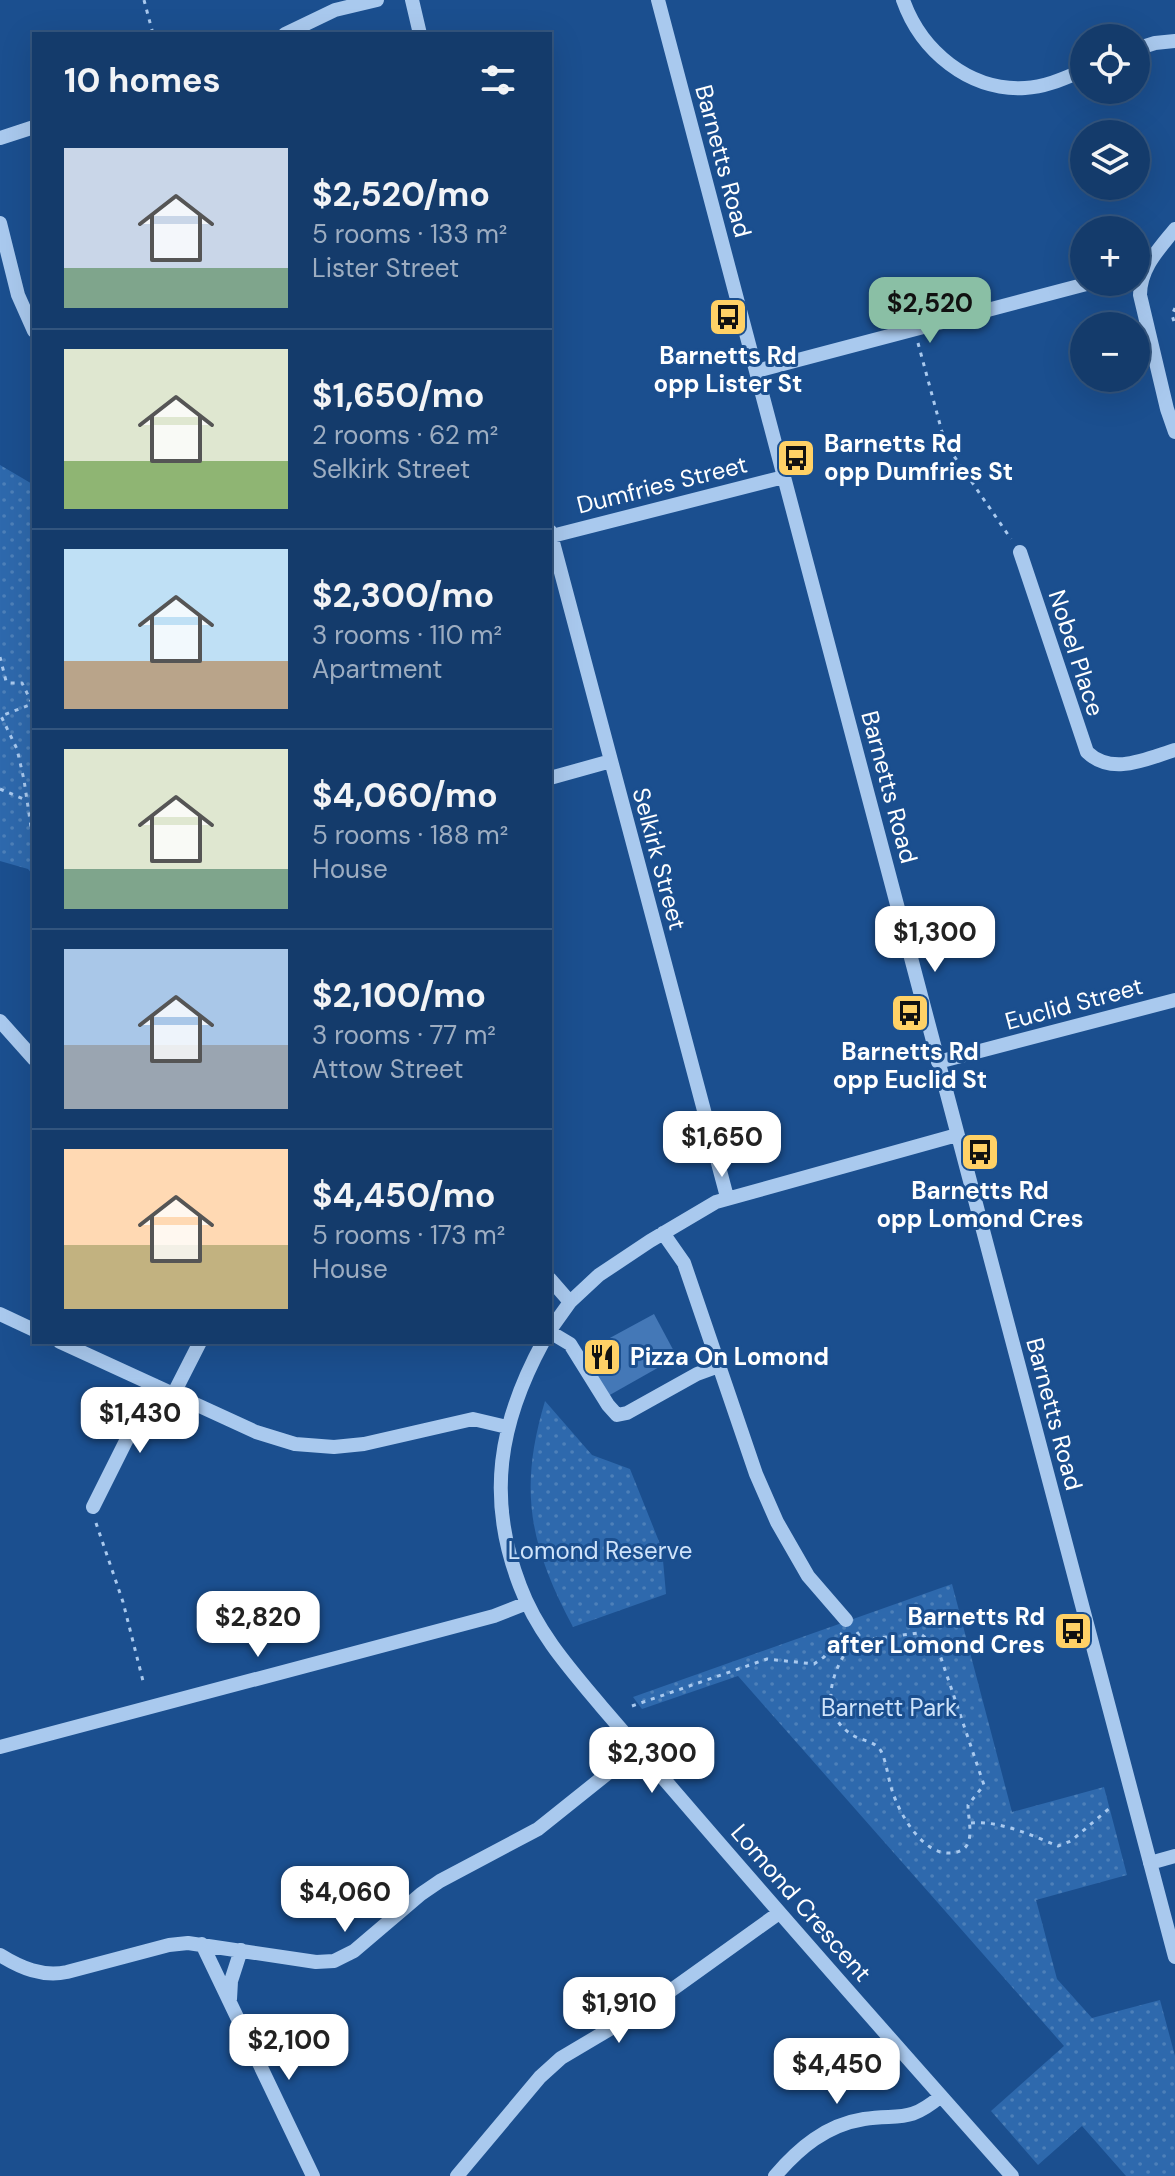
<!DOCTYPE html>
<html lang="en">
<head>
<meta charset="utf-8">
<style>
  body { margin:0; font-family:"DM Sans",sans-serif; background:#1d4271; color:#f1f3f6; height:100vh; display:flex; flex-direction:column; font-size:30px; white-space:nowrap }
  * { box-sizing:border-box; margin:0 }
  p { font-size:26px; color:#9dadc1 }
  .icon { flex:none; width:44px; height:44px; fill:none; stroke:currentColor; stroke-width:2; stroke-linecap:round; stroke-linejoin:round }
  .map { position:relative; flex:1; overflow:hidden }
  .side { position:absolute; left:32px; top:32px; width:520px; height:1312px; display:flex; flex-direction:column; background:#143b6b; border-radius:0px; box-shadow:0 8px 32px #0002,0 0 0 2px #33557e }
  .side>* { flex:none }
  .buttons { position:absolute; left:1070px; top:24px; display:grid; gap:16px }
  .buttons a { display:grid; place-items:center; width:80px; height:80px; border-radius:50%; background:#143b6b; box-shadow:0 8px 32px #0002,0 0 0 2px #33557e; font-size:40px }
  .price { position:absolute; translate:-50% -68px; padding:0 18px; border-radius:16px; background:#fff; color:#222; font-size:26px; line-height:52px; filter:drop-shadow(0 2px 4px #0008) }
  .price::after { content:''; position:absolute; left:50%; top:48px; width:24px; height:18px; margin-left:-12px; background:inherit; clip-path:polygon(0 0,100% 0,50% 100%) }
  .price.on { background:#8abfa5; color:#111 }
  ul { padding:0; list-style:none }
  li { display:flex; align-items:center; gap:24px; height:200px; padding:0 32px }
  li+li { border-top:2px solid #33557e }
  li span { display:grid; place-items:center; flex:none; width:224px; height:160px; border-radius:0px; color:#555 }
  li>.icon { margin-inline-start:auto }
  span .icon { width:96px; height:96px; fill:#fffc; stroke-width:1 }
  li b { font-size:34px }
  h2 { display:flex; justify-content:space-between; align-items:center; height:96px; padding:0 32px; font-size:34px }
  .map>svg:first-child { display:block }
  .grass { fill:url(#grass-dots) }
  .building { fill:#4478b7 }
  .lines { fill:none; stroke-linecap:round; stroke-linejoin:round }
  .path { stroke:#a9c9ee; stroke-width:3; stroke-dasharray:4 6; stroke-linecap:butt }
  .minor { stroke:#a9c9ee; stroke-width:14 }
  .labels { text-anchor:middle; stroke-width:6; stroke-linejoin:round; paint-order:stroke }
  .street-label { font-size:24px; fill:#fff; stroke:#1b4f8f }
  .poi-label { font-size:24px; font-weight:bold; fill:#fff; stroke:#1b4f8f }
  .park-label { font-size:24px; fill:#cfe3fa; stroke:#1b4f8f }
</style>
</head>
<body>
<div class="map">
<svg width="1175" height="2176" viewBox="0 0 1175 2176">
  <defs>
    <pattern id="grass-dots" width="8" height="8" patternUnits="userSpaceOnUse" patternTransform="scale(2)"><rect width="8" height="8" fill="#2e69ad"/><path d="M2 2h.1M6 6h.1" fill="none" stroke="#4d80b9" stroke-width="1.8" stroke-linecap="round"/></pattern>
  </defs>
  <rect width="100%" height="100%" fill="#1b4f8f"/>
  <path class="grass" d="M0 465 34 485V876L28 869 0 861Z
    M545 1401 592 1455 630 1469 662 1549 666 1594 573 1627C530 1546 518 1491 545 1401Z
    M952 1584 1012 1812 1104 1787 1127 1875 1036 1900 1057 1979 1092 2018 1160 2000 1175 2056V2176H1126L1082 2126 1038 2165 991 2111 1064 2046 738 1676 642 1709 633 1697Z"/>
  <path class="building" d="M654 1314 677 1357 608 1396 584 1352Z"/>
  <g class="lines">
    <path class="path" d="M144 0 153 34
      M1175 308 1172 315 1175 325
      M918 343 945 443 1011 539
      M0 657 6 681 9 683H22L32 703
      M34 709 32 704 1 716 17 749 24 780 34 847
      M0 789 26 800
      M96 1523 123 1602 143 1681
      M857 1632 859 1635C834 1662 813 1712 854 1736 863 1741 875 1741 881 1751 887 1763 888 1780 893 1793 900 1815 923 1854 949 1853 979 1853 968 1823 968 1805L984 1785 940 1655 932 1642 919 1633 864 1640 859 1635
      M632 1706 767 1659 814 1664 824 1657 842 1633
      M971 1823C999 1820 1033 1836 1058 1846L1071 1841 1112 1806"/>
    <path class="minor" d="M412 0 420 34
      M658 0 1175 1957
      M903 0C921 51 969 91 1025 88 1046 87 1065 78 1084 70
      M285 34 335 10 377 0
      M1136 49 1155 43 1175 41
      M0 138 34 127
      M0 223 18 295 34 331
      M1175 229C1159 249 1140 268 1140 295L1167 409 1175 432
      M756 371 1094 282
      M550 531 727 1197
      M552 536 784 477
      M1020 552 1087 752C1112 776 1146 759 1175 750
      M550 778 611 761
      M0 1021 34 1059
      M938 1062 1175 1000
      M663 1233 684 1263 756 1474 777 1522 808 1576 846 1620
      M550 1279 570 1302
      M0 1314 34 1330
      M550 1330 570 1302 599 1275 650 1241 716 1202 957 1135
      M550 1332 570 1344 608 1405 617 1415 627 1413 697 1374 719 1366
      M60 1342 256 1432 295 1444 334 1447 364 1444 473 1419 507 1427
      M543 1342C499 1423 486 1498 520 1586 537 1632 570 1669 601 1706 626 1735 651 1764 676 1793 787 1922 899 2049 1012 2176
      M173 1395 200 1342
      M93 1507 154 1385
      M0 1747 494 1616 527 1603
      M1150 1863 1175 1856
      M202 1944 313 2176
      M0 1955C21 1968 42 1977 67 1972L169 1945 188 1943 316 1962 334 1961 354 1951 421 1894 440 1881 538 1829 638 1749
      M230 1999 231 1981 241 1950
      M457 2176 540 2077 561 2058 652 2004 779 1913
      M775 2176C799 2148 826 2125 864 2119 901 2114 909 2123 941 2096"/>
  </g>
  <defs>
    <g id="bus-square" transform="scale(2)"><rect x="-9" y="-9" width="18" height="18" rx="4" fill="#ffd166" stroke="#1b4f8f"/><path d="M-5-6H5V4H4V6H2V4H-2V6H-4V4H-5ZM-3.5-4V0h7V-4ZM-3.5 1.2v1.5H-2V1.2ZM2 1.2v1.5H3.5V1.2Z" fill="#111"/></g>
    <g id="restaurant-square" transform="scale(2)"><rect x="-9" y="-9" width="18" height="18" rx="4" fill="#ffd166" stroke="#1b4f8f"/><path d="M-5-6h1v4h1v-4h1v4h1v-4h1v5L-1.5 .5V6h-2V.5L-5-1ZM5-6V6H3V1.5H1.5Q1.5-4 5-6Z" fill="#111"/></g>
  </defs>
  <g fill-rule="evenodd">
    <use href="#bus-square" x="728" y="317"/>
    <use href="#bus-square" x="796" y="458"/>
    <use href="#bus-square" x="910" y="1013"/>
    <use href="#bus-square" x="980" y="1152"/>
    <use href="#restaurant-square" x="602" y="1357"/>
    <use href="#bus-square" x="1073" y="1631"/>
  </g>
  <g class="labels">
    <g class="street-label">
      <text transform="translate(723 161) rotate(75)" y="8">Barnetts Road</text>
      <text transform="translate(662 485) rotate(-14)" y="8">Dumfries Street</text>
      <text transform="translate(1076 653) rotate(72)" y="8">Nobel Place</text>
      <text transform="translate(889 787) rotate(75)" y="8">Barnetts Road</text>
      <text transform="translate(659 859) rotate(75)" y="8">Selkirk Street</text>
      <text transform="translate(1074 1004) rotate(-15)" y="8">Euclid Street</text>
      <text transform="translate(1054 1414) rotate(75)" y="8">Barnetts Road</text>
      <text transform="translate(801 1903) rotate(49)" y="8">Lomond Crescent</text>
    </g>
    <g class="poi-label">
      <text x="728" y="364">Barnetts Rd<tspan x="728" dy="28">opp Lister St</tspan></text>
      <text x="824" y="452" text-anchor="start">Barnetts Rd<tspan x="824" dy="28">opp Dumfries St</tspan></text>
      <text x="910" y="1060">Barnetts Rd<tspan x="910" dy="28">opp Euclid St</tspan></text>
      <text x="980" y="1199">Barnetts Rd<tspan x="980" dy="28">opp Lomond Cres</tspan></text>
      <text x="630" y="1365" text-anchor="start">Pizza On Lomond</text>
      <text x="1045" y="1625" text-anchor="end">Barnetts Rd<tspan x="1045" dy="28">after Lomond Cres</tspan></text>
    </g>
    <g class="park-label">
      <text x="600" y="1559">Lomond Reserve</text>
      <text x="889" y="1716">Barnett Park</text>
    </g>
  </g>
</svg>
<div class="buttons">
<a><svg class="icon" aria-label="locate" viewBox="0 0 24 24"><circle cx="12" cy="12" r="6"/><path d="M12 2v4M12 18v4M2 12h4M18 12h4"/></svg></a>
<a><svg class="icon" aria-label="layers" viewBox="0 0 24 24"><path d="M12 4l9 5-9 5-9-5zM3 14l9 5 9-5"/></svg></a>
<a>+</a>
<a>−</a>
</div>
<b class="price on" style="left:930px;top:345px">$2,520</b>
<b class="price" style="left:935px;top:974px">$1,300</b>
<b class="price" style="left:722px;top:1179px">$1,650</b>
<b class="price" style="left:140px;top:1455px">$1,430</b>
<b class="price" style="left:258px;top:1659px">$2,820</b>
<b class="price" style="left:652px;top:1795px">$2,300</b>
<b class="price" style="left:345px;top:1934px">$4,060</b>
<b class="price" style="left:619px;top:2045px">$1,910</b>
<b class="price" style="left:289px;top:2082px">$2,100</b>
<b class="price" style="left:837px;top:2106px">$4,450</b>
<section class="side">
<h2>10 homes<svg class="icon" aria-label="filters" viewBox="0 0 24 24"><path d="M4 7h16M4 17h16"/><circle cx="9" cy="7" r="2"/><circle cx="15" cy="17" r="2"/></svg></h2>
<ul>
<li><span style="background:linear-gradient(#c9d6e8 75%,#7fa58c 0)"><svg class="icon" aria-label="home" viewBox="0 0 24 24"><path d="M3 11l9-7 9 7M6 9v11h12V9"/></svg></span><div><b>$2,520/mo</b><p>5 rooms · 133 m²</p><p>Lister Street</p></div></li>
<li><span style="background:linear-gradient(#dfe7d0 70%,#8fb573 0)"><svg class="icon" aria-label="home" viewBox="0 0 24 24"><path d="M3 11l9-7 9 7M6 9v11h12V9"/></svg></span><div><b>$1,650/mo</b><p>2 rooms · 62 m²</p><p>Selkirk Street</p></div></li>
<li><span style="background:linear-gradient(#bfe0f5 70%,#b9a48a 0)"><svg class="icon" aria-label="home" viewBox="0 0 24 24"><path d="M3 11l9-7 9 7M6 9v11h12V9"/></svg></span><div><b>$2,300/mo</b><p>3 rooms · 110 m²</p><p>Apartment</p></div></li>
<li><span style="background:linear-gradient(#dfe7d0 75%,#7fa58c 0)"><svg class="icon" aria-label="home" viewBox="0 0 24 24"><path d="M3 11l9-7 9 7M6 9v11h12V9"/></svg></span><div><b>$4,060/mo</b><p>5 rooms · 188 m²</p><p>House</p></div></li>
<li><span style="background:linear-gradient(#a9c7e8 60%,#9aa5b1 0)"><svg class="icon" aria-label="home" viewBox="0 0 24 24"><path d="M3 11l9-7 9 7M6 9v11h12V9"/></svg></span><div><b>$2,100/mo</b><p>3 rooms · 77 m²</p><p>Attow Street</p></div></li>
<li><span style="background:linear-gradient(#ffd9b3 60%,#c2b280 0)"><svg class="icon" aria-label="home" viewBox="0 0 24 24"><path d="M3 11l9-7 9 7M6 9v11h12V9"/></svg></span><div><b>$4,450/mo</b><p>5 rooms · 173 m²</p><p>House</p></div></li>
</ul>
</section>
</div>
</body>
</html>
